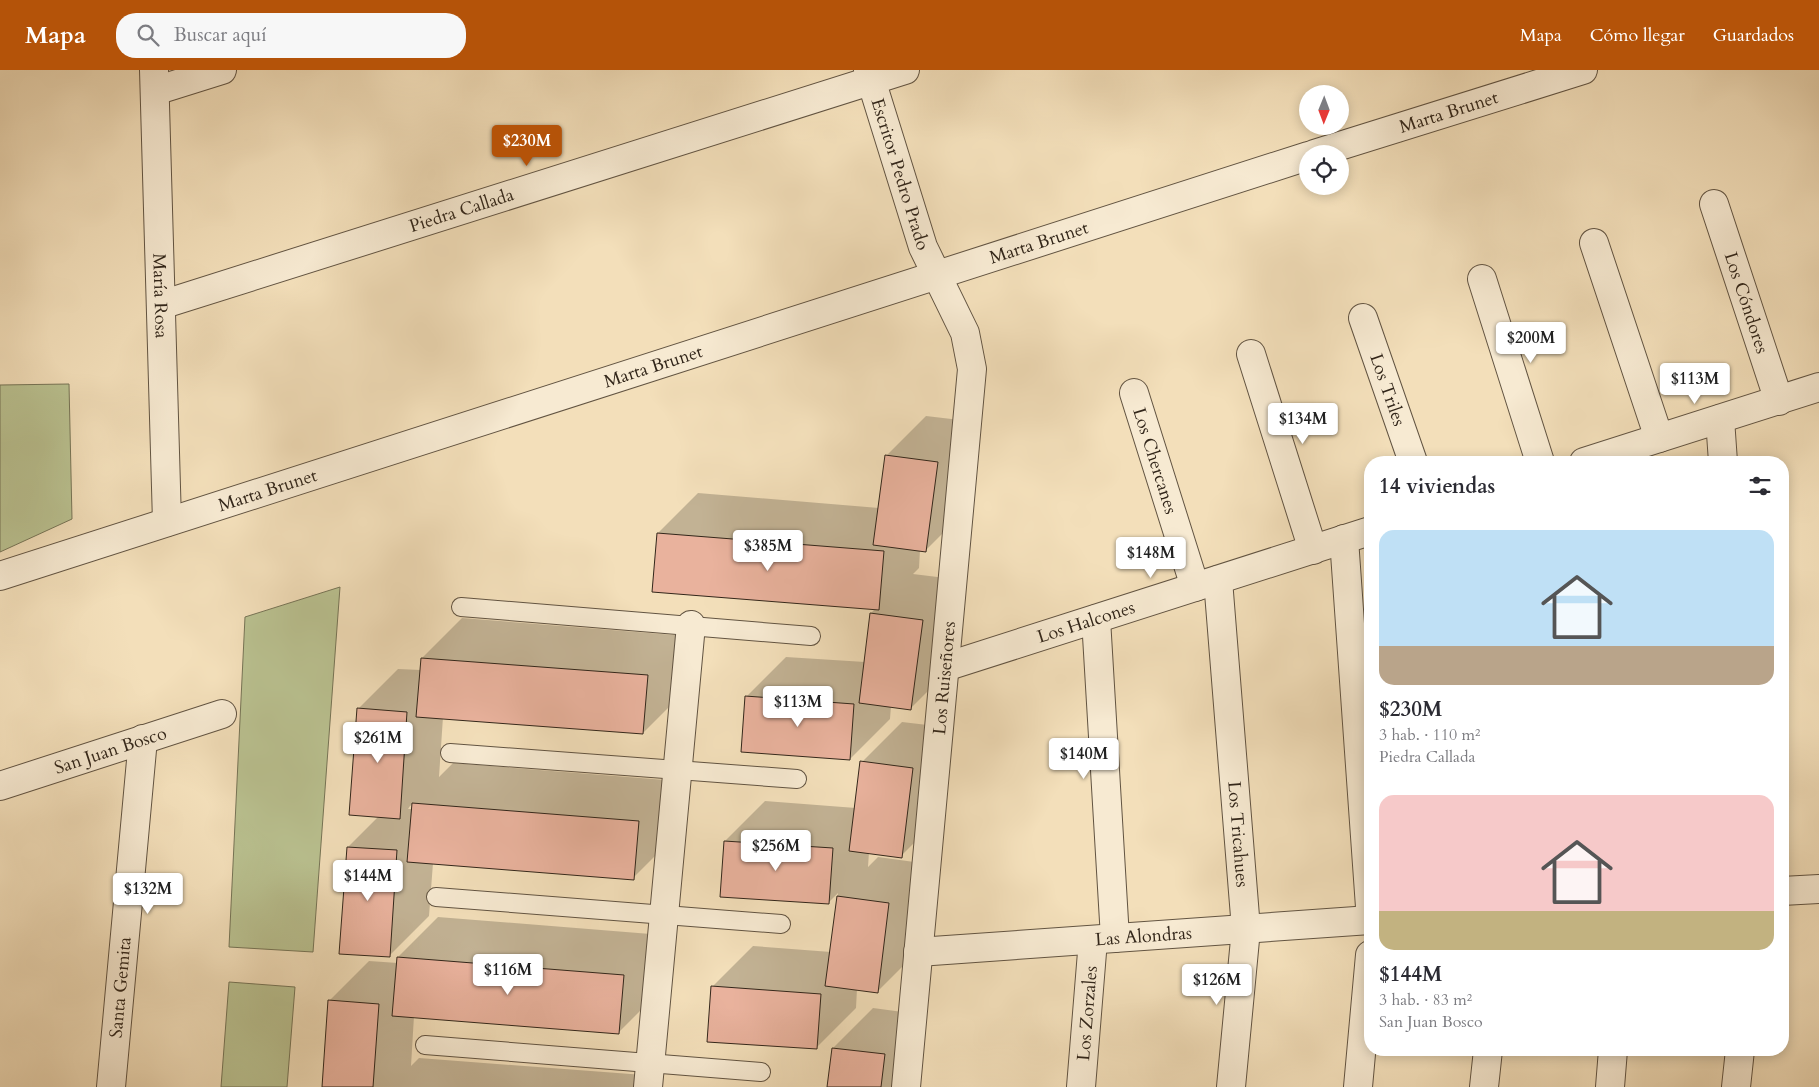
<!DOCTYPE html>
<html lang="es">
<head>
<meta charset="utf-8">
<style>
  body { margin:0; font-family:Cardo,serif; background:#f7f7f7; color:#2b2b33; height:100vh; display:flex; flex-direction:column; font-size:19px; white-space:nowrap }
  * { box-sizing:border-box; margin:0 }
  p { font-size:16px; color:#7c7c81 }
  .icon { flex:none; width:28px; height:28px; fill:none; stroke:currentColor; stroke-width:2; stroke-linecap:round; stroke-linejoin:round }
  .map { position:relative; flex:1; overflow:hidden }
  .details { position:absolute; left:1364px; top:386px; width:425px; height:600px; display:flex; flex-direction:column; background:#fff; border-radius:20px; box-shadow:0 2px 12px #0003 }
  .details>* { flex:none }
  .needle { width:32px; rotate:181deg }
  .buttons { position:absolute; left:1299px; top:15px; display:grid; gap:10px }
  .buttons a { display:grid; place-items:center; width:50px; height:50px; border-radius:50%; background:#fff; box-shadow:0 2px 12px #0003; font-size:25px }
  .price { position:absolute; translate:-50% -42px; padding:0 11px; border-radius:5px; background:#fff; color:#222; font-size:16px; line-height:32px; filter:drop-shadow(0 1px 2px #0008) }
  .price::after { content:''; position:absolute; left:50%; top:30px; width:15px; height:11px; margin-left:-8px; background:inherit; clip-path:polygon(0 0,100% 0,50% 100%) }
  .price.current { background:#b45309; color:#fff }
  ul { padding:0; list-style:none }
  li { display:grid; align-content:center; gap:10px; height:265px; padding:0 15px }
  li span { display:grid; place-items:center; height:155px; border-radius:15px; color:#555 }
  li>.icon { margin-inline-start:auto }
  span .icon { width:90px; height:90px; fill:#fffc; stroke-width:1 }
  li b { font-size:21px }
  h2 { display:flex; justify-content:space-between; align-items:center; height:60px; padding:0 15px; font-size:21px }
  header { display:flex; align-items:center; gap:30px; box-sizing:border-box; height:70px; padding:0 25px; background:#b45309; color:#fff }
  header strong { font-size:24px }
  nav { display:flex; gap:28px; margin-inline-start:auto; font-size:18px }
  .search { width:350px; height:45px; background:#f7f7f7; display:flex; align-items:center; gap:12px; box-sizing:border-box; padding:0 18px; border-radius:20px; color:#7c7c81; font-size:19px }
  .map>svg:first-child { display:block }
  .green { fill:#bac291; stroke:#767456 }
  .shadow { fill:#0003; fill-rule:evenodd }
  .building { fill:#e9b29d; stroke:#32261a }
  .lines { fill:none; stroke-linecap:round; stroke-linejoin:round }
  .service-casing { stroke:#625442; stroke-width:20 }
  .minor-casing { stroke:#625442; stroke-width:30 }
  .service { stroke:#f7ead2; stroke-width:18 }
  .minor { stroke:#f7ead2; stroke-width:28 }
  .labels { text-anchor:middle; stroke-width:4; stroke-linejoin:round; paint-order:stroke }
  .street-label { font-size:18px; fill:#32261a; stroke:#f7ead2 }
</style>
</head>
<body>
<header>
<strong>Mapa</strong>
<div class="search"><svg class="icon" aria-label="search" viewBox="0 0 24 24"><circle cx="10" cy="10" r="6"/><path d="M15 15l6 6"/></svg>Buscar aquí</div>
<nav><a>Mapa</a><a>Cómo llegar</a><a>Guardados</a></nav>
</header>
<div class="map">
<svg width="1819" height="1017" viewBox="0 0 1819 1017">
  <rect width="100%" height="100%" fill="#f3dfba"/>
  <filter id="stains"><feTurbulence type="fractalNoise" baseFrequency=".004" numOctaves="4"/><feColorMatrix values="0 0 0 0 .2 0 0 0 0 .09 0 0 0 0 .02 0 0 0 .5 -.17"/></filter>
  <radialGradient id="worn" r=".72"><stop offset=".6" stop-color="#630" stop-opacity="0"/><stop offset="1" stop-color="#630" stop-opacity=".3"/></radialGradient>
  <path class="green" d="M69 314 72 449 0 482V315Z
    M340 517 313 882 229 877 245 547Z
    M229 912 295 917 287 1017H221Z"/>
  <path class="shadow" d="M926 346 977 352 965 441 925 481 920 480 919 498 913 504 962 510 951 598 911 638 891 636 890 649 850 689 746 627 786 587 865 592 871 543 876 538 658 463 698 423 879 438 886 386Z
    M462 548 687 566 683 623 643 663 443 647 439 707 453 693 678 711 673 768 633 808 433 793 429 846 389 886 348 777 379 746 358 639 398 599 421 600 422 588ZM413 734 412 739H408L410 736Z
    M902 652 953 658 941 746 901 786 869 782 868 797 878 787 929 794 917 882 877 922 857 919 856 938 816 978 713 916 753 876 831 882 838 823 828 833 725 771 765 731 856 738 862 692Z
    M438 847 663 865 659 922 619 962 414 946 411 996 419 988 644 1005 643 1017H323L329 931 369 891 398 893V887Z
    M873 938 925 945 915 1017H828L833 978Z"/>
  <path class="building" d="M885 385 938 392 926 482 873 475Z
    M657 463 884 481 879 540 652 522Z
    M870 543 923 550 911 640 859 633Z
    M421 588 648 605 643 664 416 647Z
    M745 626 854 634 850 690 741 682Z
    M357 638 407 642 400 749 349 745Z
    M860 691 913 698 902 788 849 781Z
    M412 733 639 751 634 810 407 792Z
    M724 771 833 778 829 834 720 827Z
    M347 777 397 780 390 887 339 884Z
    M837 826 889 833 878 923 825 916Z
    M397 887 624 905 619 964 392 946Z
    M711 916 821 924 817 979 707 972Z
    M328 930 379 934 373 1017H322Z
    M832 978 885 984 881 1017H827Z"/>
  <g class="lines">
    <g class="service-casing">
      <path id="service" d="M461 537 811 566
        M450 683 797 709
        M436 827 781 854
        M425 975 761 1002"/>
    </g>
    <g class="minor-casing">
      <g id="minor">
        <path id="s1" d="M154 0 167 452"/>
        <path id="s2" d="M868 0 923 177 965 263 972 299 906 1017"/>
        <path d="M155 21 222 0"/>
        <path id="s3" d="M1314 84 1583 0"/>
        <path id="s4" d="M1714 134 1779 331"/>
        <path d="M1594 173 1659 368"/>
        <path d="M1482 209 1540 392"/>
        <path id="s5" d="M161 235 905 0"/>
        <path id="s6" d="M1363 248 1413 392"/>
        <path d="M1251 284 1313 480"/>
        <path id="s7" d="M1134 323 1195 517"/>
        <path d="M1720 349 1723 392"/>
        <path d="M1584 392 1819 317"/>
        <path d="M1344 469 1370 837"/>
        <path id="s8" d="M0 506 1308 86"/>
        <path id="s9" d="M1218 510 1246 859 1231 1017"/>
        <path d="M1096 549 1115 868"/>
        <path id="s10" d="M945 597 1370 461"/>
        <path id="s11" d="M0 716 222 644"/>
        <path d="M1782 821 1819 819"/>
        <path id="s12" d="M918 882 1370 850"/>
        <path id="s13" d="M111 1017 143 669"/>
        <path d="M648 1017 691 555"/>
        <path id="s14" d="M1081 1017 1093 870"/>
        <path d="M1358 1017 1370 885"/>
        <path d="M1484 1017 1488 980"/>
        <path d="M1610 1017 1613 980"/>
        <path d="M1736 1017 1740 980"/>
      </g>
    </g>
    <use href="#service" class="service"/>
    <use href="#minor" class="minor"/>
  </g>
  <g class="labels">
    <g class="street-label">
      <text dy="6" stroke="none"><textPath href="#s3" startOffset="141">Marta Brunet</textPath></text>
      <text dy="6" stroke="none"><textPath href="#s2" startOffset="109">Escritor Pedro Prado</textPath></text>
      <text dy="6" stroke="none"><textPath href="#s5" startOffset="315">Piedra Callada</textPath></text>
      <text dy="6" stroke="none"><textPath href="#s8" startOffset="1091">Marta Brunet</textPath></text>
      <text dy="6" stroke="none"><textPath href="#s1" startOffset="226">María Rosa</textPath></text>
      <text dy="6" stroke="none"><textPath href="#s4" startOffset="104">Los Cóndores</textPath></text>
      <text dy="6" stroke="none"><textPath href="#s8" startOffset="686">Marta Brunet</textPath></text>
      <text dy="6" stroke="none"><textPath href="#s6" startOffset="76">Los Triles</textPath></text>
      <text dy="6" stroke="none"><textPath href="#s7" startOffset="71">Los Chercanes</textPath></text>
      <text dy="6" stroke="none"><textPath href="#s8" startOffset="281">Marta Brunet</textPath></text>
      <text dy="6" stroke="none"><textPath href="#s10" startOffset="148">Los Halcones</textPath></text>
      <text transform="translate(944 608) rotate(-85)" y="6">Los Ruiseñores</text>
      <text dy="6" stroke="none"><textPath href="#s11" startOffset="116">San Juan Bosco</textPath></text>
      <text dy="6" stroke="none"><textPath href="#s9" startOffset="255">Los Tricahues</textPath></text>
      <text dy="6" stroke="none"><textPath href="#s12" startOffset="226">Las Alondras</textPath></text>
      <text dy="6" stroke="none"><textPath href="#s13" startOffset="100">Santa Gemita</textPath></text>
      <text dy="6" stroke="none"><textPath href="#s14" startOffset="74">Los Zorzales</textPath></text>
    </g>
  </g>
  <rect width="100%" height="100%" filter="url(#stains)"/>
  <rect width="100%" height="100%" fill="url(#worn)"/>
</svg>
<div class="buttons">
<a><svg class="needle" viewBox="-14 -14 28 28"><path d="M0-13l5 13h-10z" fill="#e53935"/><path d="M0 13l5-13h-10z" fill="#7c7c81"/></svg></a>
<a><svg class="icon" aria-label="locate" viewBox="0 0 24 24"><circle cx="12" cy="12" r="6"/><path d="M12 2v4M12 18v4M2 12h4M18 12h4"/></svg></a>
</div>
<b class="price current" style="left:527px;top:97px">$230M</b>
<b class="price" style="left:1531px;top:294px">$200M</b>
<b class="price" style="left:1695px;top:335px">$113M</b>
<b class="price" style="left:1303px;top:375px">$134M</b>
<b class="price" style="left:768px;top:502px">$385M</b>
<b class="price" style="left:1151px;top:509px">$148M</b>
<b class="price" style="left:798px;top:658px">$113M</b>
<b class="price" style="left:378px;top:694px">$261M</b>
<b class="price" style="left:1084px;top:710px">$140M</b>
<b class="price" style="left:776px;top:802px">$256M</b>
<b class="price" style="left:368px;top:832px">$144M</b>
<b class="price" style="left:148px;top:845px">$132M</b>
<b class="price" style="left:508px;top:926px">$116M</b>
<b class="price" style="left:1217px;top:936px">$126M</b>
<section class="details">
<h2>14 viviendas<svg class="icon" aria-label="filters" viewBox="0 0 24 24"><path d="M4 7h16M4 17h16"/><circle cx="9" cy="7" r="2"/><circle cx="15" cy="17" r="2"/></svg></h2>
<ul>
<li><span style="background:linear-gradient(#bfe0f5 75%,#b9a48a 0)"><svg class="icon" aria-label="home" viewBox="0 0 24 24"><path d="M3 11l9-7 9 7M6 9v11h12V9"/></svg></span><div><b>$230M</b><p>3 hab. · 110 m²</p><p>Piedra Callada</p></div></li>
<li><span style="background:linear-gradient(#f6c9c9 75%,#c2b280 0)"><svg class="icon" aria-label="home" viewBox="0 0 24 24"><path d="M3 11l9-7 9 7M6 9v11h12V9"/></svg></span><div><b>$144M</b><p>3 hab. · 83 m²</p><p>San Juan Bosco</p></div></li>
</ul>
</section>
</div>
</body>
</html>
